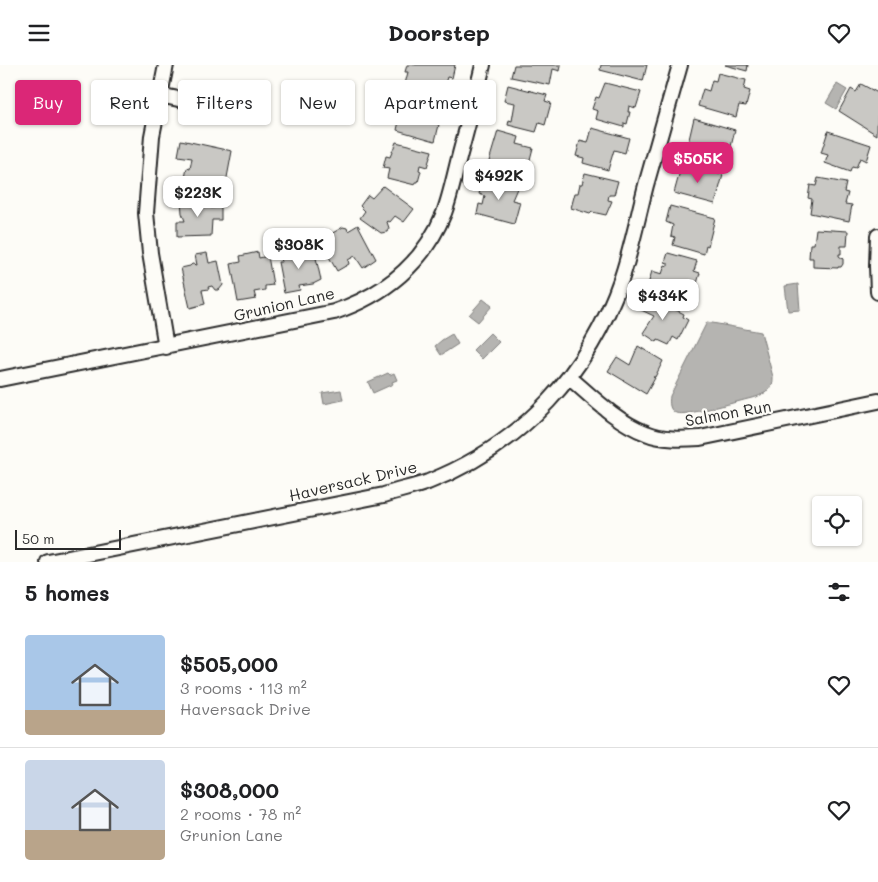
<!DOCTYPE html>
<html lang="en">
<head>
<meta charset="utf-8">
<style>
  body { margin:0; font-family:Mali,sans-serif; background:#f6f6f6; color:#202124; height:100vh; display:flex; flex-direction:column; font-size:19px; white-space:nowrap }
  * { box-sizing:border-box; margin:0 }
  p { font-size:16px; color:#757577 }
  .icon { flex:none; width:28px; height:28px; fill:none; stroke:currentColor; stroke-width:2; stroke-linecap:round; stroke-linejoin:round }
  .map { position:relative; height:497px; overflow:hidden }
  .panel { display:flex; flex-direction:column; background:#fff; flex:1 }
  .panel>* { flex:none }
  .top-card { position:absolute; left:15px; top:15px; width:500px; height:45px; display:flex; gap:10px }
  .tools { position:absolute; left:812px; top:431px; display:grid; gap:10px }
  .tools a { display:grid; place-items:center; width:50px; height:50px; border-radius:5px; background:#fff; box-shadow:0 1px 4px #0004; font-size:25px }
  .scale { position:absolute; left:15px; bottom:12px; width:106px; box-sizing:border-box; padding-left:5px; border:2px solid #2b2b2b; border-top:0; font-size:14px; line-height:18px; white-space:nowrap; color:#2b2b2b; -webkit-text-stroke:4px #fdfcf7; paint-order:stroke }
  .price { position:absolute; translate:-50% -42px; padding:0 11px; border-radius:10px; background:#fff; color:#222; font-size:16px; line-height:32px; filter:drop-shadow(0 1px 2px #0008) }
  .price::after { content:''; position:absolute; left:50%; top:30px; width:15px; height:11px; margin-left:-8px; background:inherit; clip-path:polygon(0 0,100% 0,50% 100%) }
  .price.current { background:#db2777; color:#fff }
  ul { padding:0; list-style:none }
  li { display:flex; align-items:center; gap:15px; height:125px; padding:0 25px }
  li+li { border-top:1px solid #e0e0e0 }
  li span { display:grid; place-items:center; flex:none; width:140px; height:100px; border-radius:5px; color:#555 }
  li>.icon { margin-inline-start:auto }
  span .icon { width:60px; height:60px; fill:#fffc; stroke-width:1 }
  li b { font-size:21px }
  h2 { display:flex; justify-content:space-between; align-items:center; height:60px; padding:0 25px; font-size:21px }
  .tag { padding:0 18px; border-radius:5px; background:#fff; box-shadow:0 1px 4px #0004; font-size:18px; line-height:45px }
  .tag.current { background:#db2777; color:#fff }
  header { display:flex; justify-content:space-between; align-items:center; height:65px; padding:0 25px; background:#fff; font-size:22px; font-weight:800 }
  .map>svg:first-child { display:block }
  .water { fill:#b5b4b1; stroke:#7e7d7b }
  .building { fill:#c9c8c4; stroke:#2b2b2b }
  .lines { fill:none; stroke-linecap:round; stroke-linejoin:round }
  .street-casing { stroke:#2b2b2b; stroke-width:18 }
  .street { stroke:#fdfcf7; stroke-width:14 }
  .labels { text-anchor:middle; stroke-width:4.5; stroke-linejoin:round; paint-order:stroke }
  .street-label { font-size:16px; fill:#2b2b2b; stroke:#fdfcf7 }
</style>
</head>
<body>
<header><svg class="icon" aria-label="menu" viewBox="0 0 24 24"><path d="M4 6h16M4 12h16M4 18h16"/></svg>Doorstep<svg class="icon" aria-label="heart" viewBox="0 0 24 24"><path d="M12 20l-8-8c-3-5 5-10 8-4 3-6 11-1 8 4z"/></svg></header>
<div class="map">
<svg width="878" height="497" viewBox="0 0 878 497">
  <rect width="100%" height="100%" fill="#fdfcf7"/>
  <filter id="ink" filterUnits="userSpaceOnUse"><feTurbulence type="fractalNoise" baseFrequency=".02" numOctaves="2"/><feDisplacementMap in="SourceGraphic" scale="10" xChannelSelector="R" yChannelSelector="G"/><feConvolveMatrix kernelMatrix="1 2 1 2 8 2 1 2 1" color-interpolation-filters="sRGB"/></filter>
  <g filter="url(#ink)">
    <path class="water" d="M837 19 847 25 836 44 826 38Z
      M798 219 800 245 788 246 785 221Z
      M483 234 492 241 478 257 469 250Z
      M707 257 761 267 773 312C774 324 766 328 756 332 742 335 686 352 676 348 669 345 669 338 670 331Z
      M490 268 499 277 482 294 473 285Z
      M452 269 458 279 441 290 435 281 442 275Z
      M388 308 390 310 394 308 397 315 392 317 393 319 373 328 368 317Z
      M341 325 343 335 324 339 322 328Z"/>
    <path class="building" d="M407 0H455L452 13 447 12 442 28 432 25 427 26 405 19 408 7H405Z
      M514 0H561L560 6 553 4 550 20 511 12Z
      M601 0H647L643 16 600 5Z
      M725 0H748L747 6Z
      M718 8 746 15 744 24 750 26 746 41 739 40 736 52 698 41 703 24 709 26 712 15 716 16Z
      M605 18 641 27 636 43 629 41 628 47H630L627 59 624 58V62L596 54 598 46 592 44 596 32 599 33Z
      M861 19 878 28 877 70 839 46 851 24 856 27Z
      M508 20 547 30 545 36 551 38 545 60 539 58 536 67 508 60 509 55 512 56 515 38 504 36Z
      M406 30 441 41 438 60H439L435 76 397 65 400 52 394 51 398 37 403 39Z
      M694 53 735 65 728 94 687 83Z
      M592 63 629 73 625 88 614 85 608 105 583 98 584 93 576 91 580 76 588 78Z
      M498 66 519 72 517 79 533 83 528 102H530L527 113 487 103Z
      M828 66 871 80 866 96 860 93 856 103 852 102 850 107 825 98 828 90 821 88Z
      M181 75 232 86 226 118 217 116 215 124 184 118 187 103 190 104 192 93 178 91Z
      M396 77 432 86 427 102 420 100 419 105 421 106 418 117H416L415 120 387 113 389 104 383 103 386 91 390 92Z
      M682 99 723 110 715 139 674 128Z
      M585 108 618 116 614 130H609L608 135 612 136 606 150 592 147 590 149 571 143 575 128H578L580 119H582Z
      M484 112 518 121 512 135 520 137 514 159 477 149 479 139 483 140 485 131 479 129Z
      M818 113 846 118 844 127 848 128 845 139 852 140 849 156 810 148 812 134 808 133 810 120 816 121Z
      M383 121 414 144 404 157 395 151 390 157 388 156 387 157 389 163 387 167 381 168 360 153 365 146 360 141 368 130 372 133Z
      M211 134V143L221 142V155H212L211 171 177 172V156H185L182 148 181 135Z
      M670 141 715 153 708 181 706 180 704 189 673 180 675 172 671 171 673 160 666 157Z
      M358 160 376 194 363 203 355 191 348 195 349 199 337 206 321 178 324 173 343 162 347 163 348 166Z
      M816 164 848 166 847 181H841V189H839V191L843 194V199L841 202H838V203L813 202V193H809L810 179H814Z
      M314 184 321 215 313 219 299 221 300 225 284 228 278 197H282L280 191Z
      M258 187 259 193 268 191 273 220 265 221V225L254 227 256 234 238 237 231 199 241 197 240 191Z
      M207 188 209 198 218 196 223 220 219 225H215L212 221 208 222 209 224 202 225 205 239 190 243 181 203 190 201 192 199 197 200 195 190Z
      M668 188 697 196 694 206 700 208 694 229 688 228 686 234 647 223 652 206 662 209 665 200 668 201V198L665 197Z
      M647 230 684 249 683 252 688 255 678 275 673 272 669 280 658 275 657 277 643 268 654 251 639 244Z
      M638 281 663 296 655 312H653L655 313 646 329 608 306 617 292 630 300Z"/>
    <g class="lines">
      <g class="street-casing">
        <path id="street" d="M159 30 256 50
          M878 171 877 201 878 227
          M166 282 150 188 146 148 152 71 166 0
          M570 313C593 333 617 357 646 368 662 375 683 374 700 373L878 336
          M0 314 334 247C384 230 424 198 444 148 451 129 455 108 460 89 468 59 476 30 483 0
          M48 497 384 430C399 425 414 422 428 417 522 380 589 308 622 212 632 182 638 151 646 120 657 80 669 40 680 0"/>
      </g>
      <use href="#street" class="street"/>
    </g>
  </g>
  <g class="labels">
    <g class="street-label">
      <text transform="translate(284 239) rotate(-13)" y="6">Grunion Lane</text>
      <text transform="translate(728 348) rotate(-10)" y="6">Salmon Run</text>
      <text transform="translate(353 416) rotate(-13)" y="6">Haversack Drive</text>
    </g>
  </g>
</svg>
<div class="tools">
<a><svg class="icon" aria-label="locate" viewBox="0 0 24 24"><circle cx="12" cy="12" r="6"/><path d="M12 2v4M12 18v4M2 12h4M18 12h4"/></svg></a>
</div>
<div class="scale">50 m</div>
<b class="price current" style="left:698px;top:119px">$505K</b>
<b class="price" style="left:499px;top:136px">$492K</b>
<b class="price" style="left:198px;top:153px">$223K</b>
<b class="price" style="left:299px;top:205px">$308K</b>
<b class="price" style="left:663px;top:256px">$434K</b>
<div class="top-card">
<a class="tag current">Buy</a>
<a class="tag">Rent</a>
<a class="tag">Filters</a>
<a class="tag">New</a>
<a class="tag">Apartment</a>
</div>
</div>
<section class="panel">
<h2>5 homes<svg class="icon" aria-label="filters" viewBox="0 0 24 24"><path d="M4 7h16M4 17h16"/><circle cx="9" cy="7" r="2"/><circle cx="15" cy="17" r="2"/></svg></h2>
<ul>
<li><span style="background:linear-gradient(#a9c7e8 75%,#b9a48a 0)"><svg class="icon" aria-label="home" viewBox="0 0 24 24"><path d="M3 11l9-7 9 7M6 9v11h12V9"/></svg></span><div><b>$505,000</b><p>3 rooms · 113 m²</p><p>Haversack Drive</p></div><svg class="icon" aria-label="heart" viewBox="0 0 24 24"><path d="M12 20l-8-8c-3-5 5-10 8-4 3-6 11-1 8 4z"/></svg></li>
<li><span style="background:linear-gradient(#c9d6e8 70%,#b9a48a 0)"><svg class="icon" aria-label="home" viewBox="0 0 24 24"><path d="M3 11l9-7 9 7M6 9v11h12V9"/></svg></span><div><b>$308,000</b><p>2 rooms · 78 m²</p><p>Grunion Lane</p></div><svg class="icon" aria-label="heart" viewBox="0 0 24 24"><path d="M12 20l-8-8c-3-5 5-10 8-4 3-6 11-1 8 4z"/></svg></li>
</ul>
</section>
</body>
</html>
